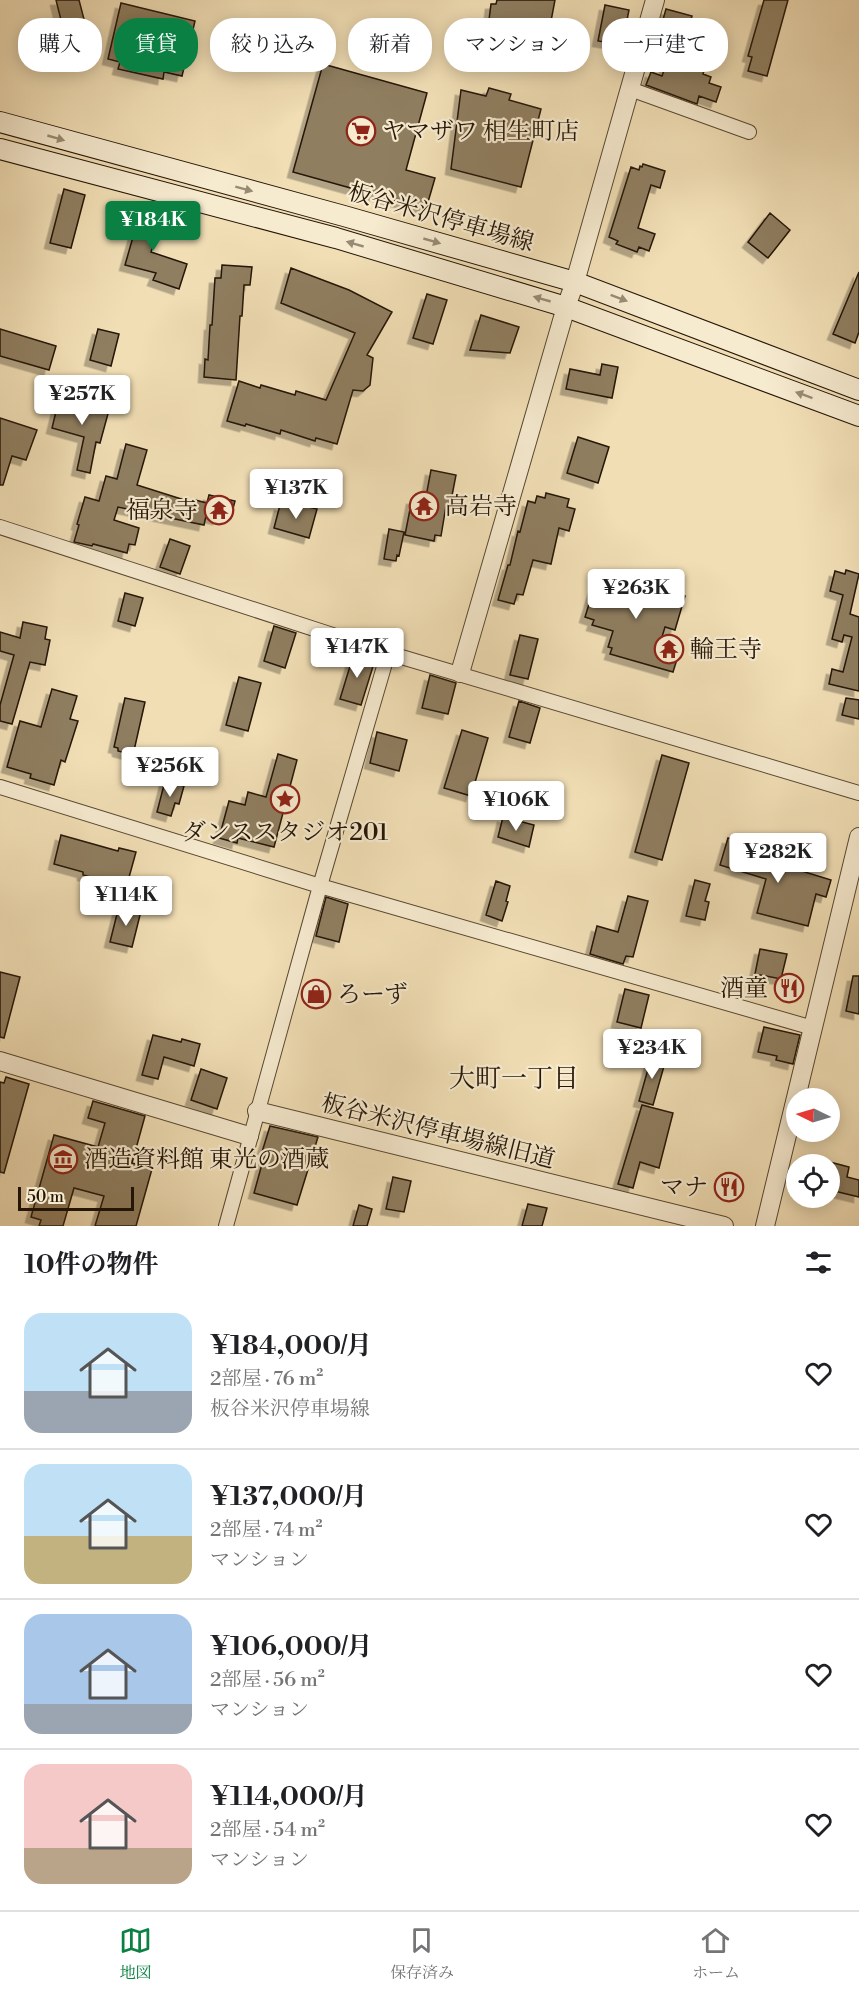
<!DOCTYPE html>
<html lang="ja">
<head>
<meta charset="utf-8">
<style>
  body { margin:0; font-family:"Libre Bodoni","Noto Serif JP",serif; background:#f6f6f6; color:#202124; height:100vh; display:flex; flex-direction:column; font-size:22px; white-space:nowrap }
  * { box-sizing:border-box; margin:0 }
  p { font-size:20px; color:#757577 }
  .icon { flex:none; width:33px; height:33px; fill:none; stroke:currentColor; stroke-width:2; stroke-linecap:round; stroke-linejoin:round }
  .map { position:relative; height:1226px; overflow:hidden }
  .side { display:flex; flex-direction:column; background:#fff; flex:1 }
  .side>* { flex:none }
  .guide { position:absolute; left:18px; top:18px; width:824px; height:54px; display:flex; gap:12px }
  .needle { width:39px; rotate:275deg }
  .tools { position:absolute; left:786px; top:1088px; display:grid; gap:12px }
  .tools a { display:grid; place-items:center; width:54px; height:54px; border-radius:50%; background:#fff; box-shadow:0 3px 15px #0003; font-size:30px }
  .scale { position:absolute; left:18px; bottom:15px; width:116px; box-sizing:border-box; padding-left:6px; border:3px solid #251607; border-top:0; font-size:16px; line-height:21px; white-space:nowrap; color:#251607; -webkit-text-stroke:4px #f6eacf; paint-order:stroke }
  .price { position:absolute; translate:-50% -51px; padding:0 14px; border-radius:6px; background:#fff; color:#222; font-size:20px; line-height:39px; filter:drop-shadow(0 2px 3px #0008) }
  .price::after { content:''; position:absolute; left:50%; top:36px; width:18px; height:14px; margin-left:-9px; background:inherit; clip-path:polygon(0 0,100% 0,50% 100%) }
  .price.current { background:#0b8043; color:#fff }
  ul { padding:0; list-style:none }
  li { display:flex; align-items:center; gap:18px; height:150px; padding:0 24px }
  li+li { border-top:2px solid #e0e0e0 }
  li span { display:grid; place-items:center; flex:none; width:168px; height:120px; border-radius:18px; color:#555 }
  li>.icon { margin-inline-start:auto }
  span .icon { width:72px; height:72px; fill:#fffc; stroke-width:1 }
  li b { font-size:26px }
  h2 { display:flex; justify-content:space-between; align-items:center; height:72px; padding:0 24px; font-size:26px }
  .pill { padding:0 21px; border-radius:24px; background:#fff; box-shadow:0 3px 15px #0003; font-size:21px; line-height:54px }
  .pill.current { background:#0b8043; color:#fff }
  .menu { display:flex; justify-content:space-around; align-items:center; height:84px; border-top:2px solid #e0e0e0; background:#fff; font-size:16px; color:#757577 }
  .menu a { display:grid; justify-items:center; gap:3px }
  .menu .current { color:#0b8043 }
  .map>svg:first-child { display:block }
  .building { fill:#8f7e61; stroke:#251607; stroke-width:1.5; filter:url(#shadow) }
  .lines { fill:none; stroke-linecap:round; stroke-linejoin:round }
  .minor-casing { stroke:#584832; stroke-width:16 }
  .tertiary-casing { stroke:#584832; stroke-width:20 }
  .secondary-casing { stroke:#251607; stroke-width:22 }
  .minor { stroke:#f6eacf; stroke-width:14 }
  .tertiary { stroke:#f6eacf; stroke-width:18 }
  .secondary { stroke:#f6eacf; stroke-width:20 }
  .oneway { fill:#988b75 }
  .labels { text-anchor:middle; stroke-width:4.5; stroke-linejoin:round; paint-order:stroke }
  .poi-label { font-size:24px; fill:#251607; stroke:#f6eacf; text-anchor:start }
  .street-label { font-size:24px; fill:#251607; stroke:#f6eacf }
  .neighbourhood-label { font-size:26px; fill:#251607; stroke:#f6eacf }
</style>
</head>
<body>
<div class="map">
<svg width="859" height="1226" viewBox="0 0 859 1226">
  <defs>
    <filter id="shadow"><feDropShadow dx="-5.5" dy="5.5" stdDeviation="0" flood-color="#0004"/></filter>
  </defs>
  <rect width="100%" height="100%" fill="#f1deb5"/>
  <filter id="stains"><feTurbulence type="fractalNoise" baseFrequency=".00333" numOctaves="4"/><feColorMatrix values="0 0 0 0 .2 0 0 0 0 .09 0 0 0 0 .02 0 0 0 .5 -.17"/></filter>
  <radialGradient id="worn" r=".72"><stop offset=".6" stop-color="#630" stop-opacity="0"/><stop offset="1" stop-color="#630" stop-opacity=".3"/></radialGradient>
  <path class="building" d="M56 0H79L86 27 64 32Z
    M497 0H555L548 37 518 31V33L493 30 494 20H489L491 4H496Z
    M764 0H788L767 76 748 71 752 57 748 56Z
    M121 3 195 21 182 76 164 72 163 79 118 69 120 62 108 59Z
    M605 5 629 10 622 45 598 41Z
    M666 9 692 16 682 54 707 62 703 74 711 77 709 83 721 87 716 102 699 96 697 104 646 85 651 72 662 76 673 45 657 41Z
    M323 64 427 93 406 170 435 178 426 209 293 172Z
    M489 88 511 94 509 100 541 109 521 187 451 169 461 90 486 96Z
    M643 164 665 171 660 188 651 185 638 228 655 234 649 251 639 247 637 252 616 244 618 241 609 237 631 167 639 170 640 166 642 167Z
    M64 189 85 195 71 248 50 243Z
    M141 209 162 215 151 252 187 264 179 289 153 280 156 273 125 265Z
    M770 213 790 230 768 258 748 242Z
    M222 265 252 267 250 285H244L242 316H240L236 380 204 377 205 359 208 360 210 325H212L215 278H221Z
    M291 268 349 290 392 312 367 355 373 358 370 385 363 391 353 390 337 444 316 438 315 441 281 430 280 434 246 424 245 426 227 421 239 381 260 388 261 385 295 395 296 391 326 400 355 333 281 303Z
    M859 272V332L855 343 833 334Z
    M427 294 447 300 433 344 413 338Z
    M481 315 519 327 510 353 470 350Z
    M0 329 56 346 49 370 0 356Z
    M98 329 119 334 111 366 90 360Z
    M602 364 618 367 612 398 566 389 570 369 600 375Z
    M60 395 109 410 100 443 96 442 90 473 77 470 84 437 52 428Z
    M0 418 37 430 26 460 12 456 3 485H0Z
    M578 437 609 447 598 483 567 473Z
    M126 444 147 450 137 485 194 503 195 500 207 503 209 495 235 501 231 516 219 513 218 519 206 516 204 525 118 507 114 520 139 528 135 545 129 544 127 553 93 544 92 546 74 542 79 525 77 524 85 497 99 501 106 476 117 479Z
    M431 470 456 475 450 506H446L441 536 435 535 434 541 405 535 412 499 425 502Z
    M546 493 569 499 567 507 575 509 569 531 559 528 551 564 533 560 523 595 517 594 514 604 498 600 508 565H510L518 531 520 532 528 501 535 503 537 496 545 498Z
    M280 505 299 509 300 505 317 509 309 538 274 528Z
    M389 529 404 532 399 556 397 555 396 561 384 559Z
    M170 539 190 546 180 574 160 567Z
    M846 570 859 574 850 614 859 617V691L829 684 832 669 843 672 852 637 844 635 842 642 832 639 843 595 830 591 835 571 845 574Z
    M598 575 663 594 664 590 685 596 675 630 665 627 658 650 678 656 673 672 610 654 612 648 608 647 613 631 592 625 594 620 585 617Z
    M125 593 143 598 135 626 118 621Z
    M23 622 47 627 45 639 50 640 45 665 30 662 12 724 0 721V705L14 655 0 651V632L20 638Z
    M274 626 296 633 285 668 264 661Z
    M520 635 538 639 528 679 510 675Z
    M354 653 375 660 361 705 340 699Z
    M430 675 456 683 448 714 422 708Z
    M239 677 261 683 248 731 226 725Z
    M52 689 77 696 70 719 78 721 65 762 61 760 54 785 30 778 31 774 7 767 20 721 41 727Z
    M125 698 145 702 133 755 118 751V748L114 747Z
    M846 698 859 700V719L842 715Z
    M519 701 540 708 530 743 509 737Z
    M462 730 488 738 471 796 444 788Z
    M377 732 407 740 399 771 370 763Z
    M278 754 297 760 274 847 238 838 237 843 219 838 229 801 245 805 248 792 266 797Z
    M662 755 689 763 662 860 635 852Z
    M165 781 184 786 179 804 175 803 171 816 157 812Z
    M503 817 534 825 529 847 498 837Z
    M61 835 118 851 119 848 136 852 123 899 106 894 109 882 83 875V872L54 864Z
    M728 838 753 845 750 855 831 880 826 897 816 894 808 926 757 913 766 879 720 865Z
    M695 880 710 884 705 901 709 902 705 920 686 916Z
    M496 881 510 886 506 901 508 902 502 921 486 915Z
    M628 896 648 901 633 957 626 956 623 964 590 954 597 926 618 932Z
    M326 897 348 904 339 942 316 936Z
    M119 906 141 911 132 947 110 942Z
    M760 949 787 954 781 979 755 974Z
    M0 972 20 977 4 1038 0 1037Z
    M853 976H859V1014L846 1011Z
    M625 989 649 995 641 1028 617 1022Z
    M764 1027 800 1035 793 1064 776 1060 777 1056 758 1052Z
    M153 1035 181 1042 182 1039 200 1044 194 1066 164 1057 158 1079 142 1075Z
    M652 1055 666 1059 653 1105 639 1101Z
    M201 1069 227 1078 217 1109 191 1100Z
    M6 1077 29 1084 4 1173 0 1172V1082L4 1083Z
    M93 1101 145 1116 132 1163 152 1169 136 1226H95L104 1196 74 1188 63 1226H39L41 1220 31 1217 54 1135 98 1147 105 1123 88 1118Z
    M642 1105 673 1113 659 1168 640 1162 633 1188 618 1184Z
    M270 1126 318 1137 297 1205 254 1193 265 1153 262 1152Z
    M830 1162 849 1167 847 1177 859 1180V1197L830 1190Z
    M393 1177 411 1181 404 1212 386 1209Z
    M528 1204 547 1208 542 1226H522Z
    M359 1205 372 1209 367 1226H353Z"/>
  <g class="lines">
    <g class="minor-casing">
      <path id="minor" d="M630 89 749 132
        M0 527 388 653 859 793
        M0 787 320 886 813 1028
        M226 1226 320 886 388 653"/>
    </g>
    <g class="tertiary-casing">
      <path id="tertiary" d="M460 673 566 307 575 282 655 0
        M0 1061 249 1136
        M257 1111 724 1226
        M765 1226 859 837"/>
    </g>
    <g class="secondary-casing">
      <path id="secondary" d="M0 122 344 216 575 282 859 390
        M0 149 336 238 566 307 859 416"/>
    </g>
    <use href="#minor" class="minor"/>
    <use href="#tertiary" class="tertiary"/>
    <use href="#secondary" class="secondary"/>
  </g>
  <defs><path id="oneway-solid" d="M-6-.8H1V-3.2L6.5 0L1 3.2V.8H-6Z" transform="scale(1.5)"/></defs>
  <g class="oneway">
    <use href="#oneway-solid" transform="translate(56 138) rotate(16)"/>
    <use href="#oneway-solid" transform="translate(244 189) rotate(15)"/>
    <use href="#oneway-solid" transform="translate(432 241) rotate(16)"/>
    <use href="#oneway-solid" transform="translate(355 244) rotate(-164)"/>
    <use href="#oneway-solid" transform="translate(619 298) rotate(21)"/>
    <use href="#oneway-solid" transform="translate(542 299) rotate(-164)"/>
    <use href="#oneway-solid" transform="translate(804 395) rotate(-160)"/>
  </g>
  <defs>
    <g id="supermarket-ring" transform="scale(1.5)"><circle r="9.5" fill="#f6eacf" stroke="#8f2418" stroke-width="1.5"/><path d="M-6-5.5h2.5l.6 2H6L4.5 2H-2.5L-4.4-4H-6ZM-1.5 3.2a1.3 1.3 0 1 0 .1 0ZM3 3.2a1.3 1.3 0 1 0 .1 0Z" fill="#8f2418"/></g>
    <g id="temple-ring" transform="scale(1.5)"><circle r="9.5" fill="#f6eacf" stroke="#8f2418" stroke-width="1.5"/><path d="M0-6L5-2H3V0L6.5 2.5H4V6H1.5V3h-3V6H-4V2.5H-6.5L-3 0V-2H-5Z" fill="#8f2418"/></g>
    <g id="sight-ring" transform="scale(1.5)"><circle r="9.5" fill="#f6eacf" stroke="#8f2418" stroke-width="1.5"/><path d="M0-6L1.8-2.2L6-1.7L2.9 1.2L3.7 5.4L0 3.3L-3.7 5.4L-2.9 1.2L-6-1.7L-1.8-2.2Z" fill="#8f2418"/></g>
    <g id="restaurant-ring" transform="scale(1.5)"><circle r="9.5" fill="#f6eacf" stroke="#8f2418" stroke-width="1.5"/><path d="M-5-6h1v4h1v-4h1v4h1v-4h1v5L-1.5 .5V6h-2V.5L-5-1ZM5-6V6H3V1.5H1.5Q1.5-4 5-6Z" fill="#8f2418"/></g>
    <g id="shop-ring" transform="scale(1.5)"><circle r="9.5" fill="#f6eacf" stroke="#8f2418" stroke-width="1.5"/><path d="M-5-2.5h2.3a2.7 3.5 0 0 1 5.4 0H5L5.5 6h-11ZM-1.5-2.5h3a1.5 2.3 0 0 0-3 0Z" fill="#8f2418"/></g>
    <g id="museum-ring" transform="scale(1.5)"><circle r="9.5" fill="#f6eacf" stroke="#8f2418" stroke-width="1.5"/><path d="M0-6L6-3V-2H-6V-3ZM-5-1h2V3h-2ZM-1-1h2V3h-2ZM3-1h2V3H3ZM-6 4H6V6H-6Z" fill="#8f2418"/></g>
  </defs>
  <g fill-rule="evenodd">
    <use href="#supermarket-ring" x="361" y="131"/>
    <use href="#temple-ring" x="424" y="506"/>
    <use href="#temple-ring" x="219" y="510"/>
    <use href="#temple-ring" x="669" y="649"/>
    <use href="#sight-ring" x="285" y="799"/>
    <use href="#restaurant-ring" x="789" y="988"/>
    <use href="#shop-ring" x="316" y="994"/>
    <use href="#museum-ring" x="63" y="1159"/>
    <use href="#restaurant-ring" x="729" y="1187"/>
  </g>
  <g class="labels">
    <g class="poi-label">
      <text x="382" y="139">ヤマザワ 相生町店</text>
      <text x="445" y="514">高岩寺</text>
      <text x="198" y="518" text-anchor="end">福泉寺</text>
      <text x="690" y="657">輪王寺</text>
      <text x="285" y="840" text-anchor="middle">ダンススタジオ201</text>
      <text x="768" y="996" text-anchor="end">酒童</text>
      <text x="337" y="1002">ろーず</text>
      <text x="84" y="1167">酒造資料館 東光の酒蔵</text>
      <text x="708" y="1195" text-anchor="end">マナ</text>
    </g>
    <g class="street-label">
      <text transform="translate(441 217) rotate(16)" y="8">板谷米沢停車場線</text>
      <text transform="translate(438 1131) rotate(14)" y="8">板谷米沢停車場線旧道</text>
    </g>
    <g class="neighbourhood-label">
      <text x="514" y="1087">大町一丁目</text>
    </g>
  </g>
  <rect width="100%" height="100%" filter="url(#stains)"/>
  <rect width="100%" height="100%" fill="url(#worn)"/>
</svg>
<div class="tools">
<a><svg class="needle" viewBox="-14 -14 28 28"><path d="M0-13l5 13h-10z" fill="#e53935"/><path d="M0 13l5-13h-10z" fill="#757577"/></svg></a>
<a><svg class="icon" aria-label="locate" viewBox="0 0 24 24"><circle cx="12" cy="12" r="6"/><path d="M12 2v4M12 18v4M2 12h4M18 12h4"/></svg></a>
</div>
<div class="scale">50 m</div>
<b class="price current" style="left:153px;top:252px">¥184K</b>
<b class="price" style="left:82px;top:426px">¥257K</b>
<b class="price" style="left:296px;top:520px">¥137K</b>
<b class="price" style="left:636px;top:620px">¥263K</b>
<b class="price" style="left:357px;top:679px">¥147K</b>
<b class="price" style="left:170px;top:798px">¥256K</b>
<b class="price" style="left:516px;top:832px">¥106K</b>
<b class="price" style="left:778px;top:884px">¥282K</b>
<b class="price" style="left:126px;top:927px">¥114K</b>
<b class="price" style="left:652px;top:1080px">¥234K</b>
<div class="guide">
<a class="pill">購入</a>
<a class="pill current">賃貸</a>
<a class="pill">絞り込み</a>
<a class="pill">新着</a>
<a class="pill">マンション</a>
<a class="pill">一戸建て</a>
</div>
</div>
<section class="side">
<h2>10件の物件<svg class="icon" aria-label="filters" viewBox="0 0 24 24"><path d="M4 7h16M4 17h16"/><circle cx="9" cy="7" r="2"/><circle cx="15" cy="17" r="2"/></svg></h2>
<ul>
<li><span style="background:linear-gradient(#bfe0f5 65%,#9aa5b1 0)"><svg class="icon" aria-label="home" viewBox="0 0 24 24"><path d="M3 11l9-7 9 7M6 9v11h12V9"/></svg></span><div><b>¥184,000/月</b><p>2部屋 · 76 m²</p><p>板谷米沢停車場線</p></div><svg class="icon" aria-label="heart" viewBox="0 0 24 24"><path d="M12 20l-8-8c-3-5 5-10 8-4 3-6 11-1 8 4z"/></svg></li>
<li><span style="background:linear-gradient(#bfe0f5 60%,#c2b280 0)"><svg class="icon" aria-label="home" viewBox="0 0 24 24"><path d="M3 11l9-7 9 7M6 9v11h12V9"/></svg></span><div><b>¥137,000/月</b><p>2部屋 · 74 m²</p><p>マンション</p></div><svg class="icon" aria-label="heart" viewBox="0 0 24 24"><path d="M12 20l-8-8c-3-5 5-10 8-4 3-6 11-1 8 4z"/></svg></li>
<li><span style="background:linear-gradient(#a9c7e8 75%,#9aa5b1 0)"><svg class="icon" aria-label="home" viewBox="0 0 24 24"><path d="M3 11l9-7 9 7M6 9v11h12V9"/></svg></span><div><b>¥106,000/月</b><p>2部屋 · 56 m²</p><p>マンション</p></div><svg class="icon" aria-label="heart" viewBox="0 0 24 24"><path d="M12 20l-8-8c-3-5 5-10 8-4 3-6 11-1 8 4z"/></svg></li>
<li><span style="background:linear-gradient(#f6c9c9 70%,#b9a48a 0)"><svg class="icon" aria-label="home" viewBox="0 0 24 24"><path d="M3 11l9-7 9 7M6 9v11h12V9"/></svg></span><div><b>¥114,000/月</b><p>2部屋 · 54 m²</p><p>マンション</p></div><svg class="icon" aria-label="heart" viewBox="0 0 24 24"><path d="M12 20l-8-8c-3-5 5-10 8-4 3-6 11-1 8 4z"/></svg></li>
</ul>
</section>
<nav class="menu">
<a class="current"><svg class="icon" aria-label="map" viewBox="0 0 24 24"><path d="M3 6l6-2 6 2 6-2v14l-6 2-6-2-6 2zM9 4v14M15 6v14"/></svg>地図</a>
<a><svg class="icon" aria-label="saved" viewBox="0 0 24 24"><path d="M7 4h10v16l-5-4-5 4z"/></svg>保存済み</a>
<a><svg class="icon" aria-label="home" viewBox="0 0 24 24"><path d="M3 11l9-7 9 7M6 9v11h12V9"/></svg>ホーム</a>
</nav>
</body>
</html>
